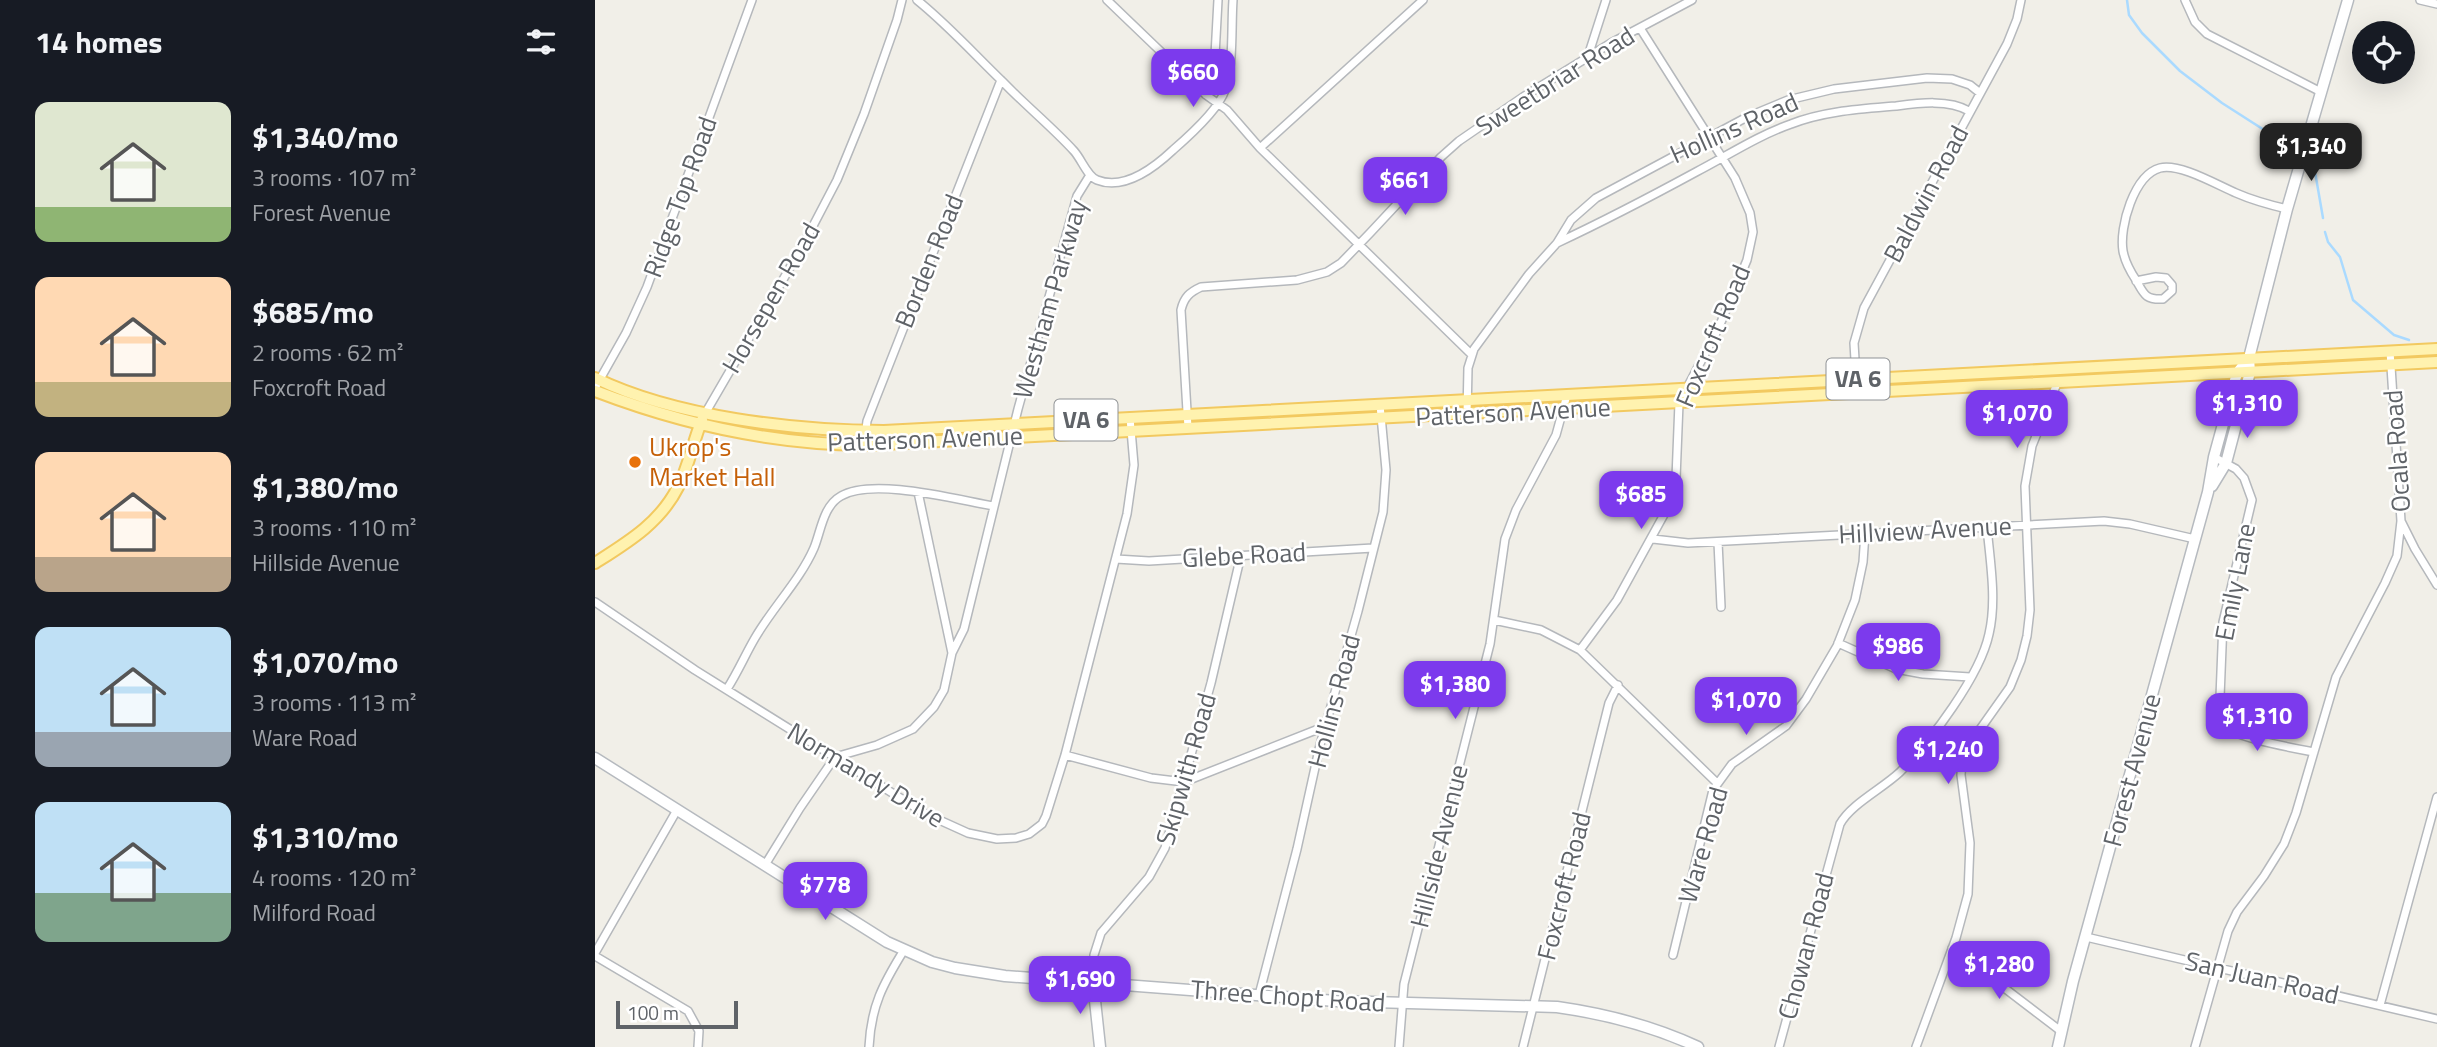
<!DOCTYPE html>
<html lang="en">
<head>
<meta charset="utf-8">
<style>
  body { margin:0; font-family:"Titillium Web",sans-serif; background:#242831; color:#f1f3f6; height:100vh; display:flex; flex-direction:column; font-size:26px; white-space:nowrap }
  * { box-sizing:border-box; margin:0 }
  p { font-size:23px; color:#9ea1a6 }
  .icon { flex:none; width:38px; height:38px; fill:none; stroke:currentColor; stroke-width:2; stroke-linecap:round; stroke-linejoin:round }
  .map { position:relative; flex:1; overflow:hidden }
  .details { display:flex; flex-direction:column; background:#171b24; width:595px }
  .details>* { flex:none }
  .controls { position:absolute; left:1757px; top:21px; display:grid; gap:14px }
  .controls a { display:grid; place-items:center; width:63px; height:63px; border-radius:50%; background:#171b24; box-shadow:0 7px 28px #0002; font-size:35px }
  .scale { position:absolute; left:21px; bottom:18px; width:122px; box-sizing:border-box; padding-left:7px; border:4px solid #5f6368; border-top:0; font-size:19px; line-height:24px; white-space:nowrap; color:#5f6368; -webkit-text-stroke:5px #fff; paint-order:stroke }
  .price { position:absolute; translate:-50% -60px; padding:0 16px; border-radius:14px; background:#7c3aed; color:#fff; font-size:23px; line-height:46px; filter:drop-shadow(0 2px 4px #0008) }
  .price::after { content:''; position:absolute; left:50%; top:42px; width:21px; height:16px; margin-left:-10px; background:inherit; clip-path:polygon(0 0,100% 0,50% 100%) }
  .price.current { background:#222; color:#fff }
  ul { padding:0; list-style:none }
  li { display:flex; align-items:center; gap:21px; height:175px; padding:0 35px }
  li span { display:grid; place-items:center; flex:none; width:196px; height:140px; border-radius:14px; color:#555 }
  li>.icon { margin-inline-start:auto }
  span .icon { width:84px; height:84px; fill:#fffc; stroke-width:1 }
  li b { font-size:30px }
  h2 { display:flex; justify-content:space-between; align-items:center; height:84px; padding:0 35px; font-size:30px }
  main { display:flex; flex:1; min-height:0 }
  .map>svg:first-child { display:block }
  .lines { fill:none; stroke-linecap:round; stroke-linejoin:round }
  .stream { stroke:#aadaff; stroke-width:2.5 }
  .minor-casing { stroke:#b5b8bc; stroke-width:10 }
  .secondary-casing { stroke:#b6babf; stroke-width:13 }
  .primary-casing { stroke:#f2c960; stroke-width:14 }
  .minor { stroke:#fff; stroke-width:7 }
  .secondary { stroke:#fff; stroke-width:10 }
  .primary { stroke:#fff2af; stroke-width:10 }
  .food-dot { fill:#e8710a; stroke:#fff; stroke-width:2.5 }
  .labels { text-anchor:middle; stroke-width:5; stroke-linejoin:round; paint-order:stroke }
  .shield { fill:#fff; stroke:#8f9295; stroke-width:2 }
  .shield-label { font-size:24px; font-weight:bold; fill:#5f6368 }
  .street-label { font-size:26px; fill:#5f6368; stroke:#fff }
  .food-label { font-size:26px; fill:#c56008; stroke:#fff; text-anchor:start }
</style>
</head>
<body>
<main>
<section class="details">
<h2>14 homes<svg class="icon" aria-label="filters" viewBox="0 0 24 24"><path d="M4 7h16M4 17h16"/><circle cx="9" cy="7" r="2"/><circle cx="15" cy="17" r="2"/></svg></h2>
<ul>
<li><span style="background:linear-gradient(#dfe7d0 75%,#8fb573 0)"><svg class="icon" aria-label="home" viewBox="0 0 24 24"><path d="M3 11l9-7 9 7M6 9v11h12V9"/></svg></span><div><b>$1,340/mo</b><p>3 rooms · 107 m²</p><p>Forest Avenue</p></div></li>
<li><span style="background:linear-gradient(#ffd9b3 75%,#c2b280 0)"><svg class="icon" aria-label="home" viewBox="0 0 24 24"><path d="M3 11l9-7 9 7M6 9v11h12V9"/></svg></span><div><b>$685/mo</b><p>2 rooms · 62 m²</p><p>Foxcroft Road</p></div></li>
<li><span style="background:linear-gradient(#ffd9b3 75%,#b9a48a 0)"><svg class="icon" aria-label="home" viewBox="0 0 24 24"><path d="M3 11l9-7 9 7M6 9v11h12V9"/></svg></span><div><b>$1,380/mo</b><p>3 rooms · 110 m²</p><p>Hillside Avenue</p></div></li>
<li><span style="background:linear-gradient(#bfe0f5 75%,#9aa5b1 0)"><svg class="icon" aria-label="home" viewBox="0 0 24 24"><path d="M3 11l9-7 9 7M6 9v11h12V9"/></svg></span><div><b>$1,070/mo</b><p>3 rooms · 113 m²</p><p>Ware Road</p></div></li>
<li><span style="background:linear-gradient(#bfe0f5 65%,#7fa58c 0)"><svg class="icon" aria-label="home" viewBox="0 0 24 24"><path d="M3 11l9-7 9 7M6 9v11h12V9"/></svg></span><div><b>$1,310/mo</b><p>4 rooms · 120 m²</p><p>Milford Road</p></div></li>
</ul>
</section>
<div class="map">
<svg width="1842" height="1047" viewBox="0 0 1842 1047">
  <rect width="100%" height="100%" fill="#f1efe8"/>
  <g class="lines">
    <path class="stream" d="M1532 0 1534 15 1547 33 1585 71 1627 103 1702 151
      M1714 161 1719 166 1728 218
      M1730 232 1733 242 1745 257 1758 300 1799 335 1814 340"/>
    <g class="minor-casing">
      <path id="minor" d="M322 0C353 25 379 54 407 81 430 105 457 127 479 151 487 160 492 176 502 180 530 191 560 167 578 150 593 137 624 109 630 90 639 63 636 29 638 0
        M512 0 611 95 632 110 665 148 876 354
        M1590 0 1600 22 1612 34 1726 92
        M1825 0 1842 4
        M993 56 1011 0
        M611 95 619 74 623 0
        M665 148 828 0
        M962 243C1009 221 1055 197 1101 172 1132 156 1162 136 1196 124 1229 111 1266 109 1301 106 1324 103 1354 99 1374 111
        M1541 281 1561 277 1571 278 1577 285V291L1568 299C1550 300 1549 294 1541 280 1535 271 1530 262 1528 251 1524 227 1539 175 1565 168 1585 163 1622 185 1641 193 1657 200 1675 205 1692 209
        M1795 351 1806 521 1820 549 1842 585
        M0 388 31 333 52 287 157 0
        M1262 393 1259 343 1269 308 1412 44 1422 19 1426 0
        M111 412 207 247 242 180 269 114 302 20 307 0
        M872 414 873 368 879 349 934 274 962 243 976 220 1001 198 1152 117 1193 100 1239 89 1332 78 1357 79 1375 85 1385 93
        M593 428 586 310C589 297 595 292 606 287L702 280 732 272 746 263 775 233 846 157 864 141 928 97 1016 43 1097 0
        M269 445 272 421 281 398 406 80
        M1619 457 1641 469 1649 478 1657 500 1628 622 1624 722C1633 737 1698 748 1719 752
        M1058 539 1093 543 1509 521 1535 524 1600 539
        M1123 542 1126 607
        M521 559 554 561 778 548
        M0 602 100 670 331 814 373 833 402 839 421 838 434 834 447 824 451 816 470 755 532 514 539 465 535 418
        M899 620 946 630 985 650 1122 783
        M1243 643 1301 669 1328 674 1375 677
        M985 650 1022 600 1072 509 1081 478 1084 403 1124 327 1152 260 1158 232 1155 213 1140 178 1045 28
        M357 653 369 629 423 409 482 196 495 175
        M132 689C143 672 150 655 160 638 178 607 205 580 219 548 226 531 228 506 246 496 278 477 363 500 399 506
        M470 755 556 778 589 782 731 726
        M170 865 205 808 240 757 282 745 318 729 339 707 349 690 357 653 323 492
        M1491 937 1842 1019
        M1357 948 1467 1032
        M0 953 82 810
        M1078 955 1118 790 1137 764 1191 726 1211 699 1242 646 1260 600 1268 562 1270 533
        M0 956 93 1011 104 1031 103 1047
        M498 982 499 955 506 933 554 877 570 848 616 683 646 555
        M664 995 702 849 725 745 763 611 788 512 791 470 785 405
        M1785 1005 1842 797
        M274 1047C276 1006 288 984 309 950
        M804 1047 809 984 895 644 910 539 921 510 961 435 972 395
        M928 1047 1014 703 1023 685
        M1184 1047 1245 824C1256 804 1287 789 1305 772 1336 741 1385 676 1394 634 1402 600 1395 561 1392 527
        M1321 1047 1361 938 1373 894 1375 843 1366 775 1367 759 1381 735 1415 687 1426 660 1432 636 1435 610 1430 486 1437 446 1463 381
        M1600 1047 1633 931 1642 912 1669 876 1689 844 1701 813 1741 677 1790 583 1802 556 1806 521"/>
    </g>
    <g class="secondary-casing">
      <path id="secondary" d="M1617 486 1631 463 1655 372 1654 358 1692 209 1753 0
        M0 758 292 942 337 962 360 968 410 976 741 1001 962 1007C1011 1014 1058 1026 1103 1047
        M498 982 505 1047
        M1463 1047 1478 981 1613 492 1619 457 1642 373 1654 358"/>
    </g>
    <g class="primary-casing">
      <path id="primary" d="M0 378C80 417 201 431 289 431L1842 349
        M0 391C86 424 176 444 269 445L1842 362
        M0 563C33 542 65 523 83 487 94 466 98 441 107 420"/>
    </g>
    <use href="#minor" class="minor"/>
    <use href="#secondary" class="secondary"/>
    <use href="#primary" class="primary"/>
  </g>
  <circle class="food-dot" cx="40" cy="462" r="7"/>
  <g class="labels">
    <g class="shield">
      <rect x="1231.5" y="358.5" width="63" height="41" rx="5"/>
      <rect x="459.5" y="399.5" width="63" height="41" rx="5"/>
    </g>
    <g class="shield-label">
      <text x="1263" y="387">VA 6</text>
      <text x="491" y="428">VA 6</text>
    </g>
    <g class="street-label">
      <text transform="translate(960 81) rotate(-32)" y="9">Sweetbriar Road</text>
      <text transform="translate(1139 128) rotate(-24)" y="9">Hollins Road</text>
      <text transform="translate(1331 194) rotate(-62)" y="9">Baldwin Road</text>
      <text transform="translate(85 197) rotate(-70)" y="9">Ridge Top Road</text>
      <text transform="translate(334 261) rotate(-68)" y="9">Borden Road</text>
      <text transform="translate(176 298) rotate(-60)" y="9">Horsepen Road</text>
      <text transform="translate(455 299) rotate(-74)" y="9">Westham Parkway</text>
      <text transform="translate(1118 336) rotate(-67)" y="9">Foxcroft Road</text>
      <text transform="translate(918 412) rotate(-3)" y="9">Patterson Avenue</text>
      <text transform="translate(330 439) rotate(-2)" y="9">Patterson Avenue</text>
      <text transform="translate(1802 451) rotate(-94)" y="9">Ocala Road</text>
      <text transform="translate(1330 530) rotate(-3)" y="9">Hillview Avenue</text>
      <text transform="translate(649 555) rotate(-3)" y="9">Glebe Road</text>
      <text transform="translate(1640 582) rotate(-79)" y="9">Emily Lane</text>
      <text transform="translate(739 701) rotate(-75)" y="9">Hollins Road</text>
      <text transform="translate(591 769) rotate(-74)" y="9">Skipwith Road</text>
      <text transform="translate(1537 770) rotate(-75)" y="9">Forest Avenue</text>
      <text transform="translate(271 775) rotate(31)" y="9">Normandy Drive</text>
      <text transform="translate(1108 845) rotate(-74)" y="9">Ware Road</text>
      <text transform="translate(844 846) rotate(-76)" y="9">Hillside Avenue</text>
      <text transform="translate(969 886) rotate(-76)" y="9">Foxcroft Road</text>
      <text transform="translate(1211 946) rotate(-75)" y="9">Chowan Road</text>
      <text transform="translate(1667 978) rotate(13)" y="9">San Juan Road</text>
      <text transform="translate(693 996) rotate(4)" y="9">Three Chopt Road</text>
    </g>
    <g class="food-label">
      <text x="54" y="456">Ukrop's<tspan x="54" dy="30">Market Hall</tspan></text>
    </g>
  </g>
</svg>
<div class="controls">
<a><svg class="icon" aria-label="locate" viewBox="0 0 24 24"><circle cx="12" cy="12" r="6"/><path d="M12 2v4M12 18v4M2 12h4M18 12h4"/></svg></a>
</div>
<div class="scale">100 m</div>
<b class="price" style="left:598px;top:109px">$660</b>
<b class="price current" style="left:1716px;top:183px">$1,340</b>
<b class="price" style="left:810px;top:217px">$661</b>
<b class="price" style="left:1652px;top:440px">$1,310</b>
<b class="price" style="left:1422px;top:450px">$1,070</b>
<b class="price" style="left:1046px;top:531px">$685</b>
<b class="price" style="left:1303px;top:683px">$986</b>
<b class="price" style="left:860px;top:721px">$1,380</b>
<b class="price" style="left:1151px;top:737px">$1,070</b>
<b class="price" style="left:1662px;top:753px">$1,310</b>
<b class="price" style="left:1353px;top:786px">$1,240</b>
<b class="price" style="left:230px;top:922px">$778</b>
<b class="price" style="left:1404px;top:1001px">$1,280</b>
<b class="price" style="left:485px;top:1016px">$1,690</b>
</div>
</main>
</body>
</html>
